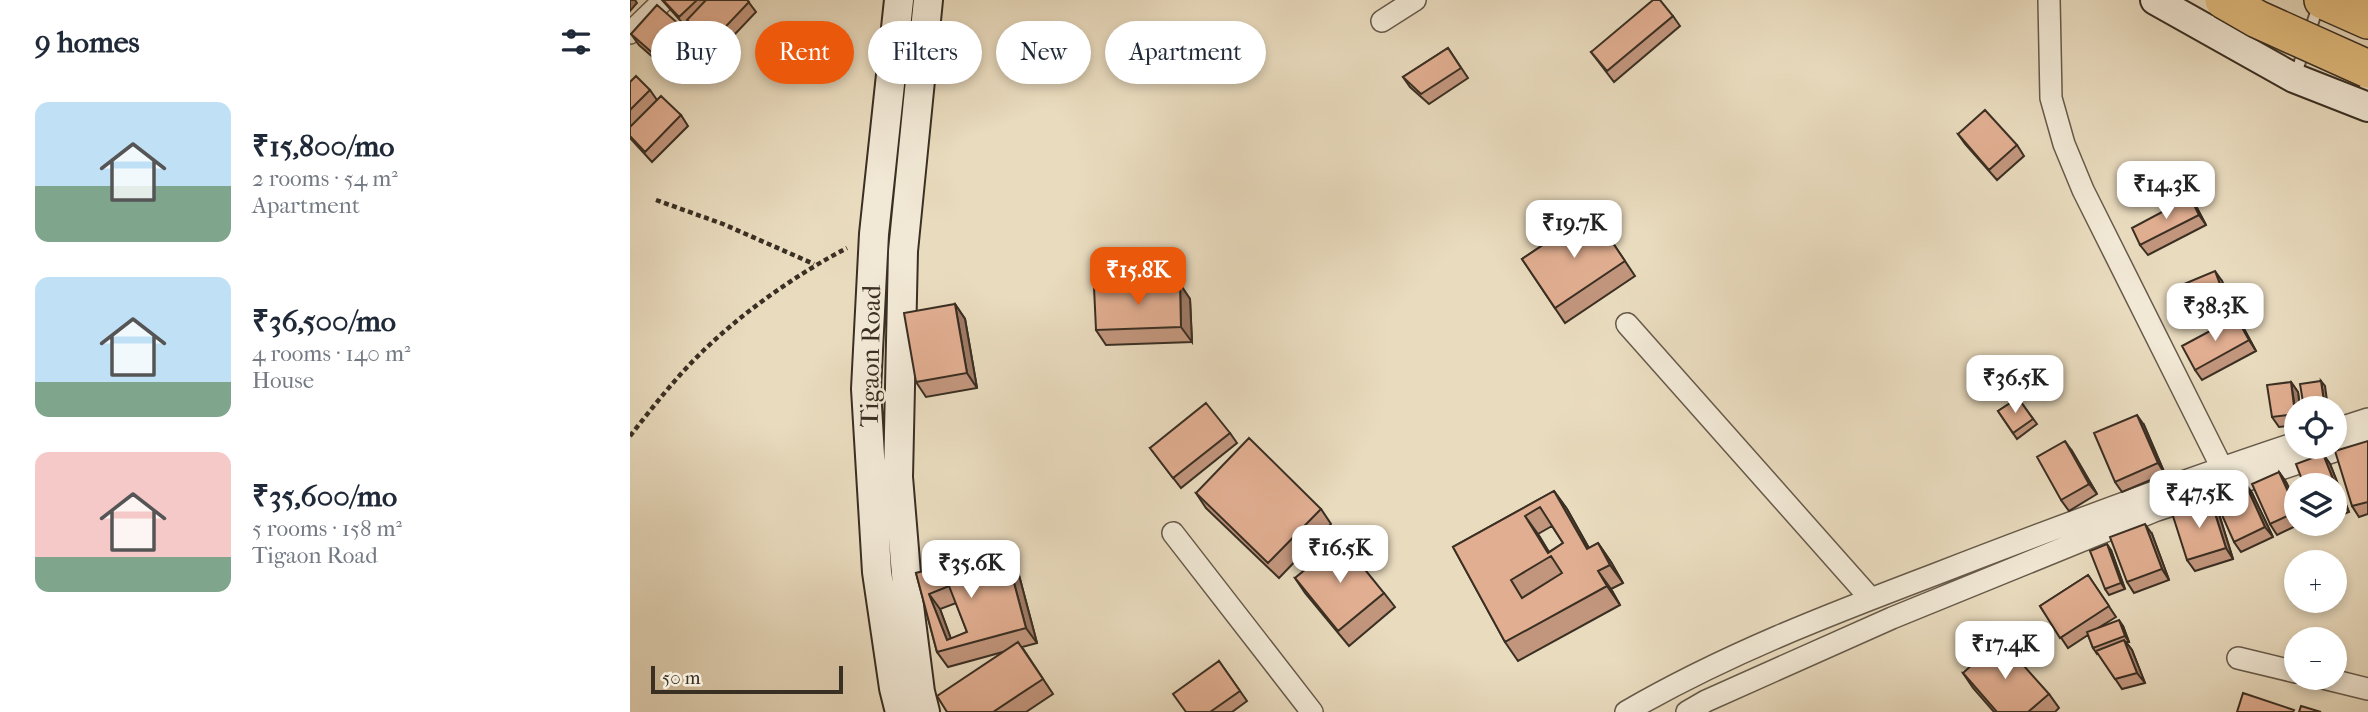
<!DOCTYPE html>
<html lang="en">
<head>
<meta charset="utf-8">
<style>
  body { margin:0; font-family:"IM FELL French Canon",serif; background:#f2f2f3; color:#1f2937; height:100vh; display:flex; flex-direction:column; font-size:26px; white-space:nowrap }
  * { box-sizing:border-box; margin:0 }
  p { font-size:23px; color:#747a83 }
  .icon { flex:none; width:38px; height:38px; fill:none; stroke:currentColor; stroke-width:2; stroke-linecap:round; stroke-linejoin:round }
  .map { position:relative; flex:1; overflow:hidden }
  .drawer { display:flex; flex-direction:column; background:#fff; width:630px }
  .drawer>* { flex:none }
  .hud { position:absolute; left:21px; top:21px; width:665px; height:63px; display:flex; gap:14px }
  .controls { position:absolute; left:1654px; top:396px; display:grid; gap:14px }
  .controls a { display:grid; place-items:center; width:63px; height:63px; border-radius:50%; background:#fff; box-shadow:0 4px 10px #0003; font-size:35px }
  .scale { position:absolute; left:21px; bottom:18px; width:192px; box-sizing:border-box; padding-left:7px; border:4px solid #3a2f23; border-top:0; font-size:19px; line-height:24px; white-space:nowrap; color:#3a2f23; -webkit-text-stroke:5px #f1e8d5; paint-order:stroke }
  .price { position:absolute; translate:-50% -60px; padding:0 16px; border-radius:14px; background:#fff; color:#222; font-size:23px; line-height:46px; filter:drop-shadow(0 2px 4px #0008) }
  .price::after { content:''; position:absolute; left:50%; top:42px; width:21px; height:16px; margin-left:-10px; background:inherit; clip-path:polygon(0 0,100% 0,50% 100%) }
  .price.on { background:#ea580c; color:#fff }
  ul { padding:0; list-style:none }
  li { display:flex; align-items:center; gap:21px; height:175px; padding:0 35px }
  li span { display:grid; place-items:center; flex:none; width:196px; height:140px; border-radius:14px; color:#555 }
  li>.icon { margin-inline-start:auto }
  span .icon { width:84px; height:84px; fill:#fffc; stroke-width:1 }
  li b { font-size:30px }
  h2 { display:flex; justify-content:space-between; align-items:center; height:84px; padding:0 35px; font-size:30px }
  .pill { padding:0 24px; border-radius:32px; background:#fff; box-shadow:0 4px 10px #0003; font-size:24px; line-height:63px }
  .pill.on { background:#ea580c; color:#fff }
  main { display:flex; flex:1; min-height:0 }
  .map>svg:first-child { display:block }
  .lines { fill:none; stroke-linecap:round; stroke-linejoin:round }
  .lane-casing { stroke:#665a4a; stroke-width:14 }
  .street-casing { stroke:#665a4a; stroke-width:24 }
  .secondary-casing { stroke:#3a2f23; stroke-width:32 }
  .highway-casing { stroke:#3a2f23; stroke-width:40 }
  .path { stroke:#3a2f23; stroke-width:4.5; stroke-dasharray:5 3.5; stroke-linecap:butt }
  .lane { stroke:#f1e8d5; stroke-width:10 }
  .street { stroke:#f1e8d5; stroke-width:21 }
  .secondary { stroke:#f1e8d5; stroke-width:28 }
  .highway { stroke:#e4be7f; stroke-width:37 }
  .highway-bridge-casing { stroke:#3a2f23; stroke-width:40; stroke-linecap:butt }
  .highway-bridge { stroke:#e4be7f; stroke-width:37 }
  .wall { fill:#c2967d; stroke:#3a2f23; stroke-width:2; fill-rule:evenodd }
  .shaded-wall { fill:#9e7a66; stroke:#3a2f23; stroke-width:2 }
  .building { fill:#e1ae91; stroke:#3a2f23; stroke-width:2; fill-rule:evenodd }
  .labels { text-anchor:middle; stroke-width:5; stroke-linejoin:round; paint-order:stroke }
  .street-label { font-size:26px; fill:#3a2f23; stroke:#f1e8d5 }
</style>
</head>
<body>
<main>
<section class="drawer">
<h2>9 homes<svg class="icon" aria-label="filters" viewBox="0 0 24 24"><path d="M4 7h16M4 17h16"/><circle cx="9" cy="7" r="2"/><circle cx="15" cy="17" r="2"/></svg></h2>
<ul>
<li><span style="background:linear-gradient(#bfe0f5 60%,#7fa58c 0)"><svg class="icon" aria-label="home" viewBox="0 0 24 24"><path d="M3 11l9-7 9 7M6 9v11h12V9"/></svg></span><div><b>₹15,800/mo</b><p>2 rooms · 54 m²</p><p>Apartment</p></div></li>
<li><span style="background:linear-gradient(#bfe0f5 75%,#7fa58c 0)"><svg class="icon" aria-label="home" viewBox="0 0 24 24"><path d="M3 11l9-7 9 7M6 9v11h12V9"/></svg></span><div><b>₹36,500/mo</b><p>4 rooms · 140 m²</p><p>House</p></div></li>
<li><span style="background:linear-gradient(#f6c9c9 75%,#7fa58c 0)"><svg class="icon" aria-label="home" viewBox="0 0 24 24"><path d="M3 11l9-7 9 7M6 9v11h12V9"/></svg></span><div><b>₹35,600/mo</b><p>5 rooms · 158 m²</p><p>Tigaon Road</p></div></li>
</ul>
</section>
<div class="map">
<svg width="1738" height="712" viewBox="0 0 1738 712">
  <rect width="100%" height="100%" fill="#e9dbbe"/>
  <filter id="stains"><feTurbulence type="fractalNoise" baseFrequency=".00286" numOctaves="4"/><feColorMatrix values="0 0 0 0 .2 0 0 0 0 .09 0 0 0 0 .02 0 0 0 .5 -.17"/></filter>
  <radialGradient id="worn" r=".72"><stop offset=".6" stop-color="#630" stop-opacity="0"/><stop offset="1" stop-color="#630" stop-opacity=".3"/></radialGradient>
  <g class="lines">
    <g class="lane-casing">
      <path id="lane" d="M1665 77 1689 3"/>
    </g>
    <g class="street-casing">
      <path id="street" d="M1419 0 1421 98 1434 144 1453 190 1598 480
        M752 21 785 0
        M0 33 34 0
        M997 324 1241 599
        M1704 430 1738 419
        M543 533 682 712
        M1608 658 1666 672
        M1689 677 1738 689
        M996 712C1096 654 1198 615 1306 574 1425 528 1545 483 1666 443
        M1057 712 1076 701 1262 618 1527 510 1738 440"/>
    </g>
    <g class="secondary-casing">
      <path id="secondary" d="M269 0 244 234 236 389 247 572 264 688 270 712
        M1525 0 1664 78 1738 107
        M295 712 290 692 278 598 268 477 273 251 298 0"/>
    </g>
    <g class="highway-casing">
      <path id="highway" d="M1693 0 1738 20"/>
    </g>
    <path class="path" d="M26 200 93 224 184 264
      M0 436C23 407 46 377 73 351 113 312 167 274 217 248"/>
    <use href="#lane" class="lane"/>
    <use href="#street" class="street"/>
    <use href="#secondary" class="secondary"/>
    <use href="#highway" class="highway"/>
    <g class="highway-bridge-casing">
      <path id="highway-bridge" d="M1594 0 1627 19 1738 69"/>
    </g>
    <use href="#highway-bridge" class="highway-bridge"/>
  </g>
  <path class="wall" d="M32 0H117L126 12 88 52 64 30 60 24 56 27Z
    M1043 16 1050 26 984 82 961 52Z
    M59 33 66 44 41 73 9 45 1 34Z
    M818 48 838 78 799 104 780 87 773 77Z
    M0 82 20 90 27 100 51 115 58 126 22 162 0 138Z
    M1328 134 1387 145 1394 156 1367 180 1335 144Z
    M1567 208 1576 225 1518 255 1510 245Z
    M962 212 1005 276 935 323 892 259Z
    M1592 281 1598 297 1556 315 1549 305Z
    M550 284 560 299 562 342 476 345 466 330Z
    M325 304 335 319 347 388 296 397 286 382Z
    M1613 327 1626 351 1572 380 1565 370Z
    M1661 382 1668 392 1670 408H1666V425L1649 427 1642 417Z
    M1388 398 1407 424 1387 439 1368 411Z
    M1514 425 1535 474 1492 492 1485 482Z
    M600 433 607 443 551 488 520 448Z
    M1738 441V514L1729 517 1722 506Z
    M1442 451 1467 494 1439 511 1431 500Z
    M1693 454 1700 464 1719 512 1704 518V485Z
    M1649 472 1656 482 1666 503V523H1672L1647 535 1640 524Z
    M1615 483 1622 493 1643 537 1611 552 1604 542Z
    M924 491 937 509 959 548 968 543 981 562 993 583 981 589 990 605 888 661 875 642 823 547ZM922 526 933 543 919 552 908 534Z
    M566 493 691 509 701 524 649 578 576 508Z
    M1588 511 1603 559 1565 571 1557 560Z
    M1522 534 1539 580 1504 593 1497 582Z
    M1481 550 1495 589 1479 595 1475 589Z
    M386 564 407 643 392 647 423 694 396 712H317L373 652 318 667 307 652 286 573ZM326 603 337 632 321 639 310 609Z
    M1458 575 1486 617 1468 628 1493 626 1499 642H1496L1502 650 1515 683 1492 689 1468 653 1467 654 1463 648 1458 635 1438 648 1410 606Z
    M665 578 754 593 765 607 719 646 675 593Z
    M589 661 617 701 602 712H556Z
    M1333 673 1419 694 1429 708 1425 712H1364L1343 688Z"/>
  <path class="shaded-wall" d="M0 0H5L7 3 0 11Z
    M59 33 66 44 41 73 34 63Z
    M1560 197 1567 208 1576 225 1569 215Z
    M1585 271 1592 281 1598 297 1591 287Z
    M550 284 560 299 562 342 551 327Z
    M325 304 335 319 347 388 337 373Z
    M1606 317 1613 327 1626 351 1619 340Z
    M1691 381 1695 386 1698 408H1695Z
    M1661 382 1668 392 1670 408H1666V415Z
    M1507 415 1514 425 1535 474 1528 463Z
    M1435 441 1442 451 1467 494 1459 484Z
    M1693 454 1700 464 1719 512 1712 502Z
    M1649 472 1656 482 1666 503V509Z
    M1615 483 1622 493 1643 537 1635 527Z
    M924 491 937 509 970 568 957 549Z
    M1581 501 1588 511 1603 559 1596 548Z
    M895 516 908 534 923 559 921 556H920Z
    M1515 524 1522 534 1539 580 1532 569Z
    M968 543 981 562 993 583 980 565Z
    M1477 544 1481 550 1495 589 1491 583Z
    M375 549 386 564 407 643 396 628Z
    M968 571 981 589 990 605 977 586Z
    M299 594 310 609 324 647 317 640Z
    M1489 620 1493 626 1499 642 1495 636Z
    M1494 640 1502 650 1515 683 1507 673Z"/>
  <path class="building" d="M33 0H67L49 17Z
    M76 0H117L119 2 81 42 57 20Z
    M1023 0H1030L1043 16 977 71 961 52Z
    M27 5 59 33 34 63 1 34Z
    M818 48 831 68 791 94 773 77Z
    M6 76 20 90 0 110V82Z
    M31 96 51 115 15 152 0 136V127Z
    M1355 110 1387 145 1359 170 1328 134Z
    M1560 197 1569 215 1510 245 1502 228Z
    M962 212 995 261 925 308 892 259Z
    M1585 271 1591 287 1549 305 1542 289Z
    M550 284 551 327 466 330 464 287Z
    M325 304 337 373 286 382 274 313Z
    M1606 317 1619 340 1565 370 1552 346Z
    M1691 381 1695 408H1674L1670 384Z
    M1661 382 1665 414 1642 417 1637 385Z
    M1388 398 1403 419 1383 433 1368 411Z
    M576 403 600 433 543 478 520 448Z
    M1507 415 1528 463 1485 482 1464 433Z
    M619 438 691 509 638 563 566 493Z
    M1435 441 1459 484 1431 500 1407 457Z
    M1738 441V502L1722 506 1705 451Z
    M1693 454 1712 502 1704 505V485H1674L1666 464Z
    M1649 472 1666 509V512L1640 524 1622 484Z
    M1615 483 1635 527 1604 542 1584 497Z
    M924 491 957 549 968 543 980 565 968 571 977 586 875 642 823 547ZM910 507 933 543 918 553 895 516ZM921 556 932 573 892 598 881 580Z
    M1581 501 1596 548 1557 560 1542 513Z
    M1515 524 1532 569 1497 582 1480 537Z
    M711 540 754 593 708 631 665 578Z
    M1477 544 1491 583 1475 589 1460 551Z
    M375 549 396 628 307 652 286 573ZM319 586 337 632 317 640 299 594Z
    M1458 575 1479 606 1430 638 1410 606Z
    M1489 620 1495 636 1463 648 1457 632Z
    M1370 639 1419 694 1398 712H1367L1333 673Z
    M1494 640 1507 673 1485 679 1466 651Z
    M388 642 413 679 363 712H317L307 696Z
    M589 661 610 691 580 712H556L543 694Z
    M1613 693 1664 710 1663 712H1607Z
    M1671 706 1691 712H1669Z"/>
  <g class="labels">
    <g class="street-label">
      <text transform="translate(240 356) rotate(-89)" y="9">Tigaon Road</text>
    </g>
  </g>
  <rect width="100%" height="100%" filter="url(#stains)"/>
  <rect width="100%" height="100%" fill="url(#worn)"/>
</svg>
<div class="controls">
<a><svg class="icon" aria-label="locate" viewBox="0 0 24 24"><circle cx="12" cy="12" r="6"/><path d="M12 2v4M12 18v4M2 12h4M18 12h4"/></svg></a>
<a><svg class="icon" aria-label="layers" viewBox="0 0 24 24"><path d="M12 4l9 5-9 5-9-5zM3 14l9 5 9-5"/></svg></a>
<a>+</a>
<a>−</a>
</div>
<div class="scale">50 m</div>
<b class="price" style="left:1536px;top:221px">₹14.3K</b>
<b class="price" style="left:944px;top:260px">₹19.7K</b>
<b class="price on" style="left:508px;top:307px">₹15.8K</b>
<b class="price" style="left:1585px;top:343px">₹38.3K</b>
<b class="price" style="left:1385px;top:415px">₹36.5K</b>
<b class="price" style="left:1569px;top:530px">₹47.5K</b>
<b class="price" style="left:710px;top:585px">₹16.5K</b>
<b class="price" style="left:341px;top:600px">₹35.6K</b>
<b class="price" style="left:1375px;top:681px">₹17.4K</b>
<div class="hud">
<a class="pill">Buy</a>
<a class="pill on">Rent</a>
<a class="pill">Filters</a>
<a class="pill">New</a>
<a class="pill">Apartment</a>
</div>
</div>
</main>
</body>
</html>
